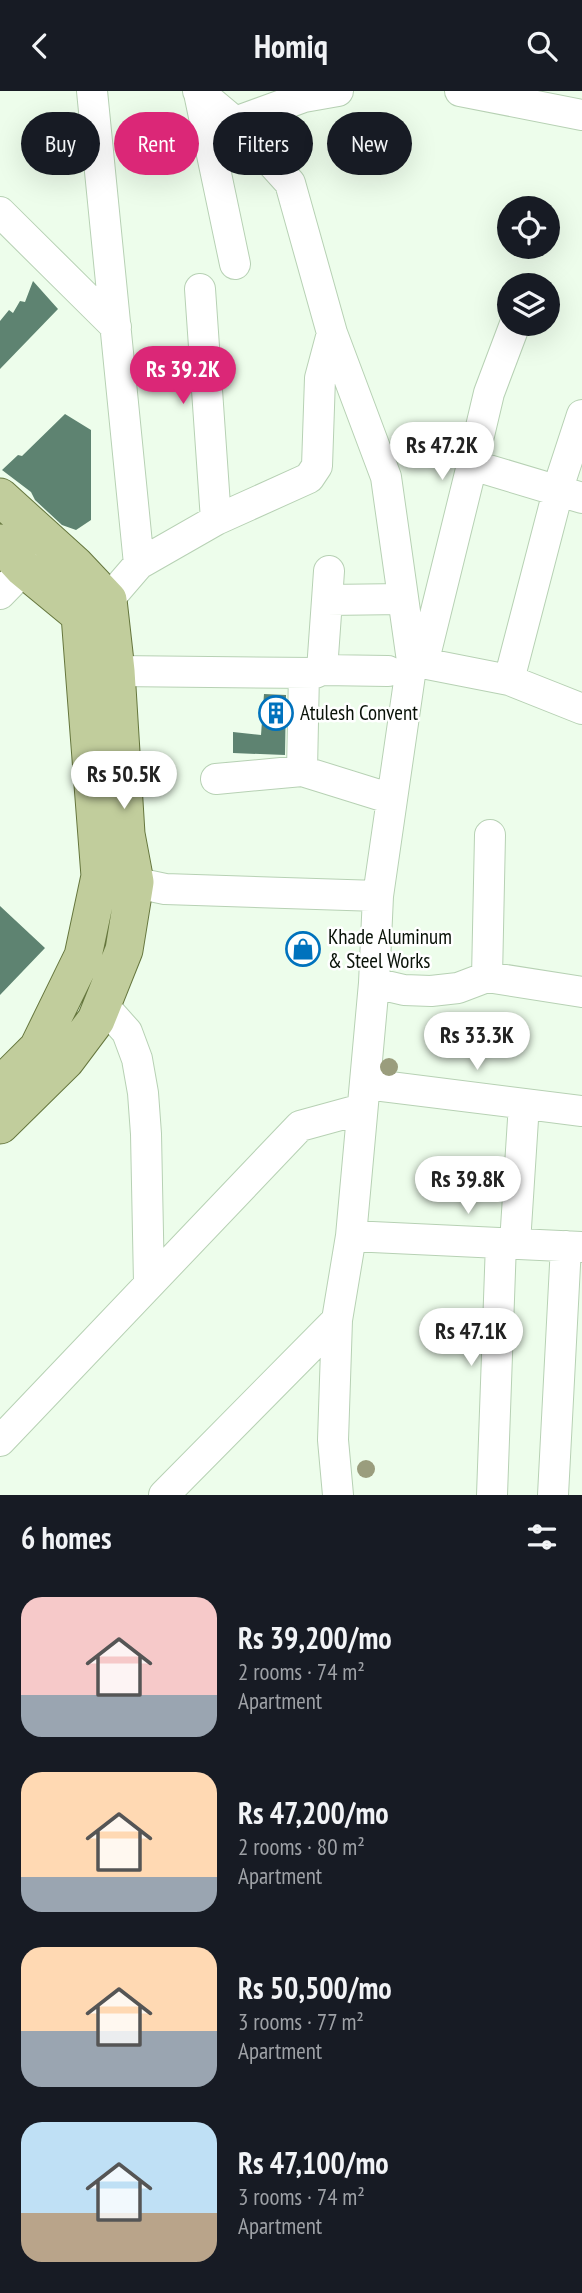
<!DOCTYPE html>
<html lang="en">
<head>
<meta charset="utf-8">
<style>
  body { margin:0; font-family:"PT Sans Narrow",sans-serif; background:#242831; color:#f1f3f6; height:100vh; display:flex; flex-direction:column; font-size:26px; white-space:nowrap }
  * { box-sizing:border-box; margin:0 }
  p { font-size:23px; color:#9ea1a6 }
  .icon { flex:none; width:38px; height:38px; fill:none; stroke:currentColor; stroke-width:2; stroke-linecap:round; stroke-linejoin:round }
  .map { position:relative; height:1404px; overflow:hidden }
  .sheet { display:flex; flex-direction:column; background:#171b24; flex:1 }
  .sheet>* { flex:none }
  .top-card { position:absolute; left:21px; top:21px; width:541px; height:63px; display:flex; gap:14px }
  .controls { position:absolute; left:497px; top:105px; display:grid; gap:14px }
  .controls a { display:grid; place-items:center; width:63px; height:63px; border-radius:50%; background:#171b24; box-shadow:0 7px 28px #0002; font-size:35px }
  .price { position:absolute; translate:-50% -60px; padding:0 16px; border-radius:24px; background:#fff; color:#222; font-size:23px; line-height:46px; filter:drop-shadow(0 2px 4px #0008) }
  .price::after { content:''; position:absolute; left:50%; top:42px; width:21px; height:16px; margin-left:-10px; background:inherit; clip-path:polygon(0 0,100% 0,50% 100%) }
  .price.on { background:#db2777; color:#fff }
  ul { padding:0; list-style:none }
  li { display:flex; align-items:center; gap:21px; height:175px; padding:0 21px }
  li span { display:grid; place-items:center; flex:none; width:196px; height:140px; border-radius:21px; color:#555 }
  li>.icon { margin-inline-start:auto }
  span .icon { width:84px; height:84px; fill:#fffc; stroke-width:1 }
  li b { font-size:30px }
  h2 { display:flex; justify-content:space-between; align-items:center; height:84px; padding:0 21px; font-size:30px }
  .pill { padding:0 24px; border-radius:32px; background:#171b24; box-shadow:0 7px 28px #0002; font-size:24px; line-height:63px }
  .pill.on { background:#db2777; color:#fff }
  header { display:flex; justify-content:space-between; align-items:center; height:91px; padding:0 21px; background:#171b24; font-size:32px; font-weight:700 }
  .map>svg:first-child { display:block }
  .building { fill:#5e8371 }
  .lines { fill:none; stroke-linecap:round; stroke-linejoin:round }
  .minor-casing { stroke:#b7d1b4; stroke-width:32 }
  .major-casing { stroke:#65763d; stroke-width:39 }
  .minor { stroke:#fff; stroke-width:30 }
  .major { stroke:#c1cd9c; stroke-width:37 }
  .tree { fill:#9a9d7d }
  .labels { text-anchor:middle; stroke-width:5; stroke-linejoin:round; paint-order:stroke }
  .poi-label { font-size:21px; fill:#091208; stroke:#fff; text-anchor:start }
</style>
</head>
<body>
<header><svg class="icon" aria-label="back" viewBox="0 0 24 24"><path d="M15 5l-7 7 7 7"/></svg>Homiq<svg class="icon" aria-label="search" viewBox="0 0 24 24"><circle cx="10" cy="10" r="6"/><path d="M15 15l6 6"/></svg></header>
<div class="map">
<svg width="582" height="1404" viewBox="0 0 582 1404">
  <rect width="100%" height="100%" fill="#edfdeb"/>
  <path class="building" d="M33 190 58 218 0 278V230L9 219 13 222 20 210 25 211Z
    M65 323 91 339V429L76 439 62 434 35 409 31 401 2 379 18 364 22 365Z
    M264 603 286 604 285 664 233 662V641L261 644Z
    M0 815 45 857 0 904Z"/>
  <g class="lines">
    <g class="minor-casing">
      <path id="minor" d="M198 0 235 31 290 92 332 242 386 386 412 570
        M460 0 582 24
        M199 2 235 173
        M235 31 304 6 338 0
        M0 121 116 236
        M200 198 216 429
        M472 374 489 302 515 233
        M139 473 216 429 309 387 317 375 320 287 332 242
        M0 503 39 463
        M327 509 329 480
        M88 520 108 509 139 473 92 0
        M423 573 472 374 582 407
        M322 579 388 580
        M116 580 315 582 322 579 327 509 403 508
        M509 589 582 618
        M302 680 304 582
        M216 688 302 680 392 708
        M113 787 165 798 378 805 412 570 509 589 562 385 582 324
        M487 886 490 744
        M374 892 404 899 431 900 458 897 487 886 582 901
        M102 913 127 941 137 968 143 1002 146 1043 149 1192
        M366 993 582 1020
        M351 1145 582 1156
        M515 1152 524 1013
        M337 1229 333 1349 338 1404
        M0 1350 300 1035 362 1018
        M164 1404 337 1229 351 1145 374 892 378 805
        M492 1404 501 1152
        M553 1404 566 1155"/>
    </g>
    <g class="major-casing">
      <path id="major" d="M0 406 75 474 108 509 116 580 126 743 135 791 124 859 96 929 66 969 0 1034
        M0 452 23 477 80 524 100 785 83 865 38 957 0 995"/>
    </g>
    <use href="#minor" class="minor"/>
    <use href="#major" class="major"/>
  </g>
  <g class="tree">
    <circle cx="389" cy="976" r="9"/>
    <circle cx="366" cy="1378" r="9"/>
  </g>
  <defs>
    <g id="building-ring" transform="scale(1.75)"><circle r="9.5" fill="#fff" stroke="#0072bd" stroke-width="1.5"/><path d="M-4-6H4V6H1V3H-1V6H-4ZM-2.5-4.3h1.7v1.8h-1.7ZM.8-4.3h1.7v1.8H.8ZM-2.5-1h1.7V.8h-1.7ZM.8-1h1.7V.8H.8Z" fill="#0072bd"/></g>
    <g id="shop-ring" transform="scale(1.75)"><circle r="9.5" fill="#fff" stroke="#0072bd" stroke-width="1.5"/><path d="M-5-2.5h2.3a2.7 3.5 0 0 1 5.4 0H5L5.5 6h-11ZM-1.5-2.5h3a1.5 2.3 0 0 0-3 0Z" fill="#0072bd"/></g>
  </defs>
  <g fill-rule="evenodd">
    <use href="#building-ring" x="276" y="622"/>
    <use href="#shop-ring" x="303" y="858"/>
  </g>
  <g class="labels">
    <g class="poi-label">
      <text x="300" y="629">Atulesh Convent</text>
      <text x="328" y="853">Khade Aluminum<tspan x="328" dy="24">&amp; Steel Works</tspan></text>
    </g>
  </g>
</svg>
<div class="controls">
<a><svg class="icon" aria-label="locate" viewBox="0 0 24 24"><circle cx="12" cy="12" r="6"/><path d="M12 2v4M12 18v4M2 12h4M18 12h4"/></svg></a>
<a><svg class="icon" aria-label="layers" viewBox="0 0 24 24"><path d="M12 4l9 5-9 5-9-5zM3 14l9 5 9-5"/></svg></a>
</div>
<b class="price on" style="left:183px;top:315px">Rs 39.2K</b>
<b class="price" style="left:442px;top:391px">Rs 47.2K</b>
<b class="price" style="left:124px;top:720px">Rs 50.5K</b>
<b class="price" style="left:477px;top:981px">Rs 33.3K</b>
<b class="price" style="left:468px;top:1125px">Rs 39.8K</b>
<b class="price" style="left:471px;top:1277px">Rs 47.1K</b>
<div class="top-card">
<a class="pill">Buy</a>
<a class="pill on">Rent</a>
<a class="pill">Filters</a>
<a class="pill">New</a>
</div>
</div>
<section class="sheet">
<h2>6 homes<svg class="icon" aria-label="filters" viewBox="0 0 24 24"><path d="M4 7h16M4 17h16"/><circle cx="9" cy="7" r="2"/><circle cx="15" cy="17" r="2"/></svg></h2>
<ul>
<li><span style="background:linear-gradient(#f6c9c9 70%,#9aa5b1 0)"><svg class="icon" aria-label="home" viewBox="0 0 24 24"><path d="M3 11l9-7 9 7M6 9v11h12V9"/></svg></span><div><b>Rs 39,200/mo</b><p>2 rooms · 74 m²</p><p>Apartment</p></div></li>
<li><span style="background:linear-gradient(#ffd9b3 75%,#9aa5b1 0)"><svg class="icon" aria-label="home" viewBox="0 0 24 24"><path d="M3 11l9-7 9 7M6 9v11h12V9"/></svg></span><div><b>Rs 47,200/mo</b><p>2 rooms · 80 m²</p><p>Apartment</p></div></li>
<li><span style="background:linear-gradient(#ffd9b3 60%,#9aa5b1 0)"><svg class="icon" aria-label="home" viewBox="0 0 24 24"><path d="M3 11l9-7 9 7M6 9v11h12V9"/></svg></span><div><b>Rs 50,500/mo</b><p>3 rooms · 77 m²</p><p>Apartment</p></div></li>
<li><span style="background:linear-gradient(#bfe0f5 65%,#b9a48a 0)"><svg class="icon" aria-label="home" viewBox="0 0 24 24"><path d="M3 11l9-7 9 7M6 9v11h12V9"/></svg></span><div><b>Rs 47,100/mo</b><p>3 rooms · 74 m²</p><p>Apartment</p></div></li>
</ul>
</section>
</body>
</html>
